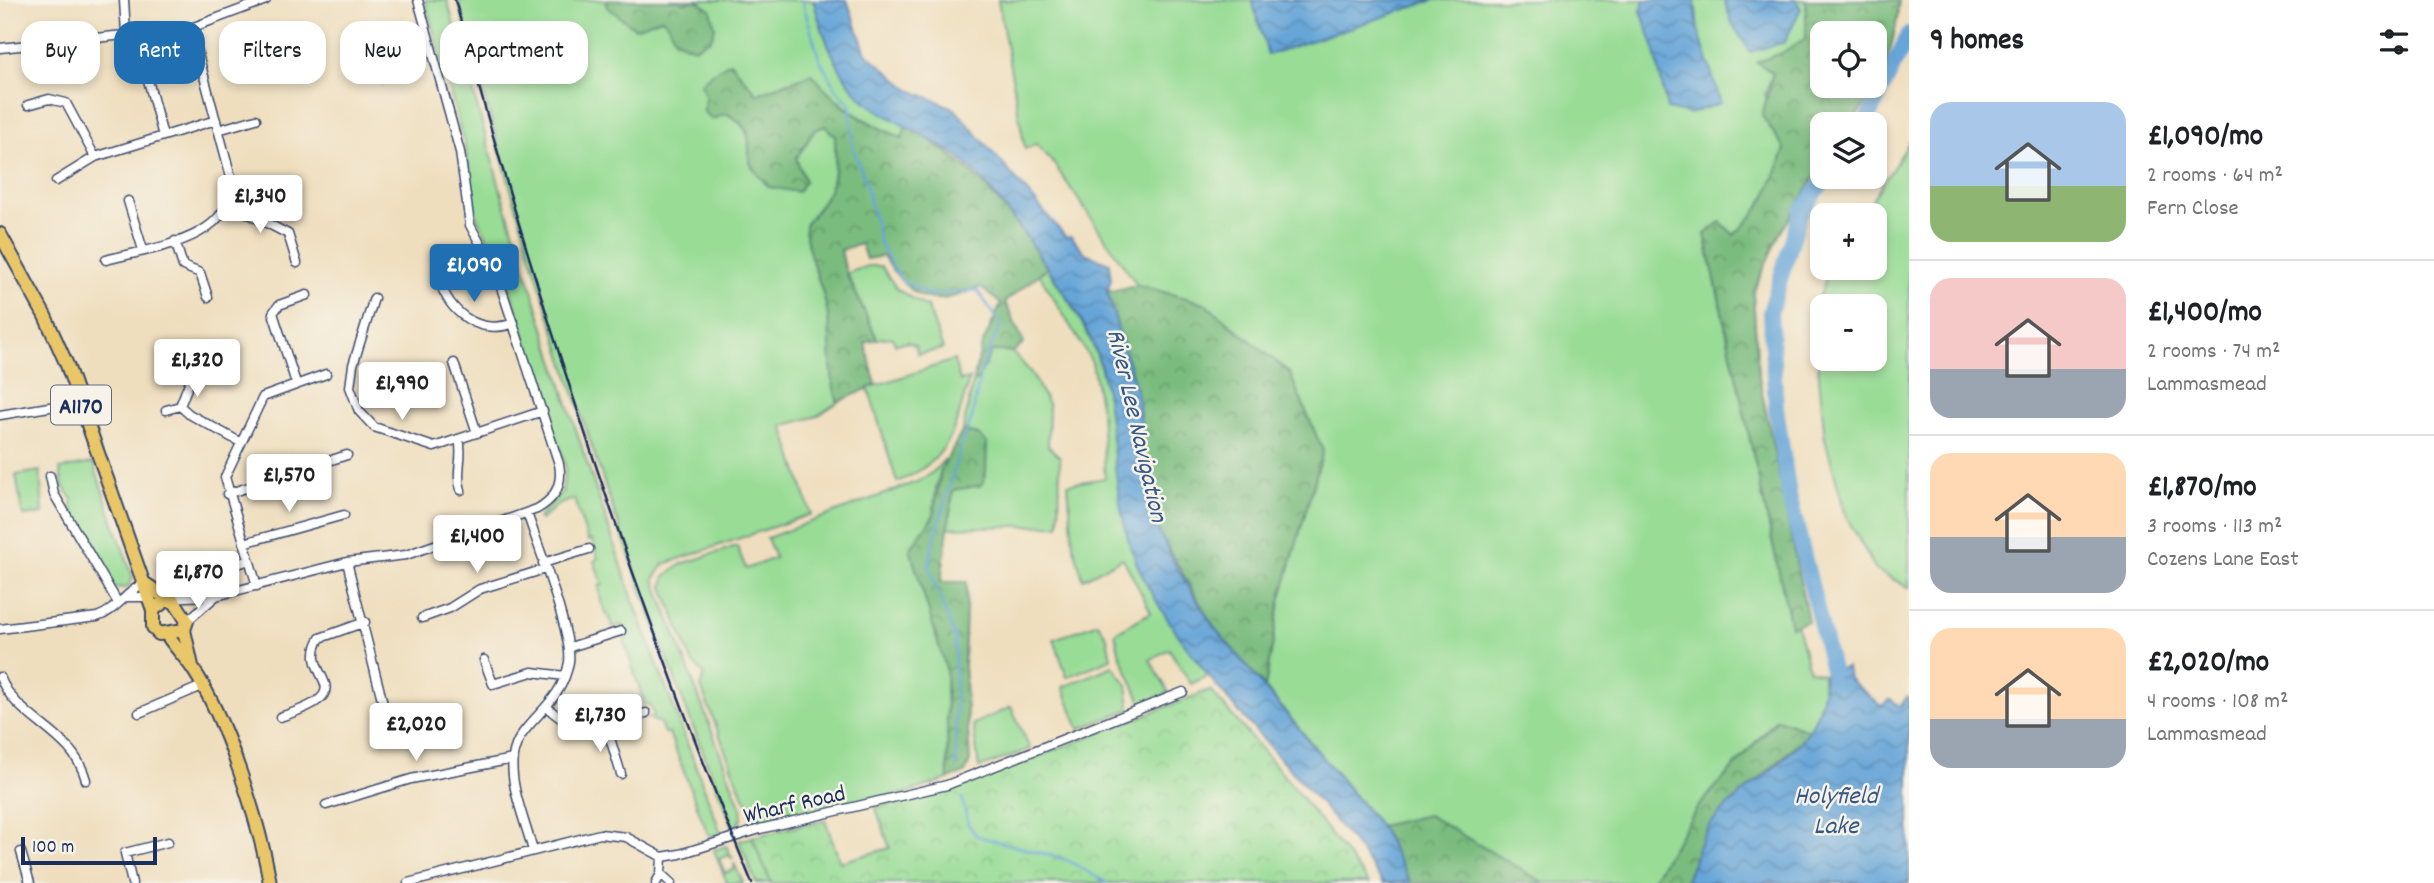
<!DOCTYPE html>
<html lang="en">
<head>
<meta charset="utf-8">
<style>
  body { margin:0; font-family:Dekko,sans-serif; background:#f6f6f6; color:#202124; height:100vh; display:flex; flex-direction:column; font-size:26px; white-space:nowrap }
  * { box-sizing:border-box; margin:0 }
  p { font-size:23px; color:#757577 }
  .icon { flex:none; width:38px; height:38px; fill:none; stroke:currentColor; stroke-width:2; stroke-linecap:round; stroke-linejoin:round }
  .map { position:relative; flex:1; overflow:hidden }
  .panel { display:flex; flex-direction:column; background:#fff; width:525px }
  .panel>* { flex:none }
  .top-card { position:absolute; left:21px; top:21px; width:665px; height:63px; display:flex; gap:14px }
  .controls { position:absolute; left:1810px; top:21px; display:grid; gap:14px }
  .controls a { display:grid; place-items:center; width:77px; height:77px; border-radius:14px; background:#fff; box-shadow:0 4px 10px #0003; font-size:35px }
  .scale { position:absolute; left:21px; bottom:18px; width:136px; box-sizing:border-box; padding-left:7px; border:4px solid #1b2f5e; border-top:0; font-size:19px; line-height:24px; white-space:nowrap; color:#1b2f5e; -webkit-text-stroke:5px #f7f3e8; paint-order:stroke }
  .price { position:absolute; translate:-50% -60px; padding:0 16px; border-radius:7px; background:#fff; color:#222; font-size:23px; line-height:46px; filter:drop-shadow(0 2px 4px #0008) }
  .price::after { content:''; position:absolute; left:50%; top:42px; width:21px; height:16px; margin-left:-10px; background:inherit; clip-path:polygon(0 0,100% 0,50% 100%) }
  .price.on { background:#1f6fb2; color:#fff }
  ul { padding:0; list-style:none }
  li { display:flex; align-items:center; gap:21px; height:175px; padding:0 21px }
  li+li { border-top:2px solid #e0e0e0 }
  li span { display:grid; place-items:center; flex:none; width:196px; height:140px; border-radius:21px; color:#555 }
  li>.icon { margin-inline-start:auto }
  span .icon { width:84px; height:84px; fill:#fffc; stroke-width:1 }
  li b { font-size:30px }
  h2 { display:flex; justify-content:space-between; align-items:center; height:84px; padding:0 21px; font-size:30px }
  .pill { padding:0 24px; border-radius:21px; background:#fff; box-shadow:0 4px 10px #0003; font-size:24px; line-height:63px }
  .pill.on { background:#1f6fb2; color:#fff }
  main { display:flex; flex:1; min-height:0 }
  .map>svg:first-child { display:block }
  .green { fill:#98dc95; stroke:#5a867a; stroke-width:2; fill-rule:evenodd }
  .forest { fill:url(#forest-crowns); stroke:#4a766e; stroke-width:2; fill-rule:evenodd }
  .park { fill:url(#park-crowns); stroke:#5a867a; stroke-width:2 }
  .water { fill:url(#water-waves); stroke:#406a9b; stroke-width:2 }
  .lines { fill:none; stroke-linecap:round; stroke-linejoin:round }
  .stream { stroke:#66a5d8; stroke-width:2.5 }
  .river { stroke:#66a5d8; stroke-width:16 }
  .street-casing { stroke:#3b496c; stroke-width:11 }
  .primary-casing { stroke:#3b496c; stroke-width:16 }
  .street { stroke:#fff; stroke-width:8 }
  .primary { stroke:#e9c769; stroke-width:12 }
  .rail { stroke:#1b2f5e; stroke-width:2.5 }
  .labels { text-anchor:middle; stroke-width:5; stroke-linejoin:round; paint-order:stroke }
  .shield { fill:#f7f3e8; stroke:#5d6a87; stroke-width:2 }
  .shield-label { font-size:23px; font-weight:bold; fill:#1b2f5e }
  .street-label { font-size:24px; fill:#1b2f5e; stroke:#f7f3e8 }
  .water-label { font-size:26px; font-style:italic; fill:#355889; stroke:#f7f3e8 }
</style>
</head>
<body>
<main>
<div class="map">
<svg width="1909" height="883" viewBox="0 0 1909 883">
  <defs>
    <pattern id="forest-crowns" width="20" height="18" patternUnits="userSpaceOnUse" patternTransform="scale(1.75)"><rect width="20" height="18" fill="#7abc7e"/><path d="M2 6a3 3 0 1 1 6 0M12 15a3 3 0 1 1 6 0" fill="none" stroke="#63996a"/></pattern>
    <pattern id="park-crowns" width="20" height="18" patternUnits="userSpaceOnUse" patternTransform="scale(1.75)"><rect width="20" height="18" fill="#98dc95"/><path d="M2 6a3 3 0 1 1 6 0M12 15a3 3 0 1 1 6 0" fill="none" stroke="#82bd83"/></pattern>
    <pattern id="water-waves" width="16" height="10" patternUnits="userSpaceOnUse" patternTransform="scale(1.75)"><rect width="16" height="10" fill="#66a5d8"/><path d="M0 5q4-4 8 0t8 0" fill="none" stroke="#5387b2"/></pattern>
  </defs>
  <rect width="100%" height="100%" fill="#f7f3e8"/>
  <filter id="ink" filterUnits="userSpaceOnUse"><feTurbulence type="fractalNoise" baseFrequency=".0143" numOctaves="2"/><feDisplacementMap in="SourceGraphic" scale="14" xChannelSelector="R" yChannelSelector="G"/><feConvolveMatrix kernelMatrix="1 2 1 2 8 2 1 2 1" color-interpolation-filters="sRGB"/></filter>
  <filter id="wash" filterUnits="userSpaceOnUse"><feTurbulence type="fractalNoise" baseFrequency=".00686" numOctaves="4" result="noise"/><feDisplacementMap in="SourceGraphic" scale="28" xChannelSelector="R" yChannelSelector="G"/><feGaussianBlur stdDeviation="1.57" result="paint"/><feColorMatrix in="noise" values="0 0 0 0 0 0 0 0 0 0 0 0 0 0 0 0 0 1.4 0 .05"/><feComposite in="paint" operator="in"/></filter>
  <g filter="url(#wash)">
    <rect width="100%" height="100%" fill="#efdebe"/>
    <path class="green" d="M425 0H447L503 198 576 430 633 600 721 833 713 836 708 834 669 733H664L660 723 648 718 654 716 650 704 645 705 625 644 623 625 613 627 601 602 599 586 603 585 594 561 598 558 592 540 588 541 574 499 557 505 541 520 538 518 562 492 566 468 506 276 475 213 466 150Z
      M458 0H606L607 7 662 18 669 25 675 40 680 0H813C824 36 838 78 868 103 878 112 894 119 906 126L903 138C863 121 840 108 812 74L756 94 728 114C749 126 752 143 752 166L805 181 796 159 815 130 825 126 835 136C837 181 833 190 805 225 806 255 822 281 827 310 833 341 827 372 838 402L817 416 783 426 811 514 664 564 654 579 741 808 742 818 734 829C623 560 533 280 458 0Z
      M998 0H1806V38L1782 53 1757 62 1773 73 1765 94 1785 149C1770 189 1767 205 1734 235L1705 234 1791 626 1797 625 1809 670 1823 674 1824 692 1811 731 1776 719 1698 807 1650 883H1544L1428 815 1380 826 1265 687 1280 601 1323 451 1289 372 1204 303 1137 285 1054 164 1036 144 1025 149Z
      M393 47 404 79 383 85 373 54Z
      M1909 143V588L1876 570 1846 516 1825 439 1813 314 1830 268H1874V215H1862ZM1822 306H1874V359H1822Z
      M868 266H881L897 289 928 308 943 349 918 354 915 345 908 342 895 344 892 337 877 339 847 273Z
      M1047 268C1066 297 1091 332 1100 366 1117 424 1112 486 1130 544 1145 593 1179 635 1209 675L1191 684 1169 649 1150 660 1169 693 1142 704 1120 655 1115 633 1151 612 1123 558 1083 579 1073 544 1068 484 1105 478 1101 411 1092 362 1039 274Z
      M992 350 1013 352 1032 374 1049 406 1048 446 1060 457 1059 525 948 528 953 490 982 485 978 435 963 430 973 381H977Z
      M954 360 960 381 969 379C955 429 950 461 897 482L868 388Z
      M945 459 936 487 933 517 910 549 946 669 948 779 903 794 758 824 739 786 701 687 704 674 692 662 663 587 665 576 682 564 737 546 746 569 775 558 767 538 919 481 933 472Z
      M93 463 133 578 127 588 114 587 72 517V498L63 486 60 469Z
      M40 471 43 514 23 516 16 475Z
      M1098 623 1107 637 1111 659 1067 677 1054 639Z
      M1113 666 1127 685 1130 709 1079 729 1063 687Z
      M1011 707 1030 749 979 768 973 724Z
      M752 837 771 883H756L739 841Z
      M726 846 733 859 728 855 719 859 725 873 734 870V863L743 883H727L714 850Z"/>
    <path class="forest" d="M606 0H680L682 3 697 0 711 10 715 28 711 39 694 48 675 40 669 25 662 18 635 28 607 7Z
      M1806 0H1899C1897 45 1877 88 1851 124H1822V165L1779 235 1753 292 1758 372 1808 621 1791 627 1705 234 1721 222 1734 235C1766 206 1770 188 1785 149L1762 116 1773 73 1757 62 1782 53 1806 38ZM1822 33H1874V86H1822Z
      M730 62 757 94 812 74C840 108 862 121 902 138L906 126C970 160 1008 208 1047 268L1005 302 1024 343 1013 352 991 351 977 381H973L982 345 1001 304 980 287C929 309 914 302 883 256L866 259 861 244 841 250 846 273 877 339 865 343 876 385 838 402C827 372 833 340 827 310 822 281 806 255 805 225 833 190 837 181 835 136L825 126 815 130 796 158 805 181 798 192 769 187C764 181 754 172 751 165 744 142 759 131 727 114L712 119 704 112 705 96 701 83 712 73Z
      M1137 285 1204 303 1289 372 1323 451 1280 601 1265 687 1213 626 1160 534 1145 472 1138 395 1107 292Z
      M963 430 978 435 987 443 986 472 982 485 953 490 941 582H967L964 666 970 761 965 773 948 779 946 669 910 549 933 517 941 470Z
      M1777 719 1811 731 1710 825 1685 883H1650L1698 807Z
      M1428 815 1544 883H1411L1380 826Z"/>
    <path class="park" d="M1210 690 1281 772 1369 883H771L752 837 825 820 840 862 890 848 876 808 977 780Z"/>
    <path class="water" d="M813 0H847L866 53 910 90 954 108 1066 237 1071 236 1085 253 1109 263 1111 279 1107 292 1138 395 1145 472 1160 534 1177 568 1213 626 1380 826 1411 883H1383C1310 777 1205 695 1144 579 1110 515 1118 437 1101 367 1092 330 1056 281 1035 249 1013 218 988 181 958 157 930 136 896 125 869 104 839 81 823 35 813 0Z
      M1252 0H1434L1268 55Z
      M1644 0H1695L1698 29 1721 103 1689 114 1667 109 1655 52 1641 11Z
      M1724 0H1796L1801 8 1785 42 1750 52 1732 23Z
      M1847 667 1849 679 1881 706 1891 699 1900 707 1907 697 1909 699V883H1685C1693 865 1699 838 1711 823 1751 775 1830 747 1823 674Z"/>
    <g class="lines">
      <path class="stream" d="M802 0 819 58 836 89 850 104 853 148 865 181 880 243 892 266 902 281 931 295 977 290 1001 324 981 370 972 418 961 445 931 552 929 568 955 638 956 766
        M962 798 968 824 977 836 1067 860 1107 883"/>
      <path class="river" d="M1865 124 1909 34
        M1827 177 1801 212 1770 312 1776 408 1789 495 1832 670"/>
    </g>
  </g>
  <g filter="url(#ink)">
    <g class="lines">
      <g class="street-casing">
        <path id="street" d="M124 0 126 34
          M0 48 191 28 266 0
          M145 69 163 136
          M28 105 49 99 66 103 95 157
          M218 130 256 119
          M56 181 95 157 216 120
          M128 201 143 250
          M228 203 288 234 297 263
          M175 241 183 266 200 273 208 297
          M106 260C150 248 237 241 231 177L191 28
          M439 279C449 313 479 336 514 323
          M374 298 353 365 350 387 359 411 374 427 434 447 543 411
          M187 346 193 373 180 406 189 414 240 442
          M454 363 477 433
          M296 383 273 313 279 305 307 295
          M166 410 180 406
          M0 415 80 402
          M459 439C464 457 455 472 461 490
          M50 476 54 494 118 603
          M227 494 347 455
          M527 513C537 543 573 636 569 662 561 709 518 720 513 757 509 786 526 823 533 851
          M244 543 344 515
          M347 562 389 727
          M543 563 589 549
          M221 570 249 560
          M257 586 225 477 263 397 326 374
          M127 597H146
          M174 601 183 597 216 596 347 562 406 555 537 509C555 499 563 484 559 464L497 275 470 225 460 152 418 0
          M422 618 450 608 480 589 545 569
          M187 621 216 596
          M0 629 97 617C116 611 126 592 144 583
          M570 647 621 631
          M484 660 493 684 532 672 565 676
          M0 677C17 721 73 731 86 780
          M548 708C586 743 603 726 646 713
          M139 713 202 686
          M280 717C369 689 296 678 320 638L365 622
          M606 725 621 774
          M326 805 411 779 513 759
          M21 852 30 883
          M661 874 671 883
          M132 883 125 853 168 842
          M408 883 600 834 626 837 662 857 680 854 760 829 947 785 1183 692
          M656 883 661 874 662 857"/>
      </g>
      <g class="primary-casing">
        <path id="primary" d="M0 234 45 316 67 365 153 610
          M144 583 165 597V601
          M184 630 159 634 153 627V610L165 601H174L187 621 184 630 192 666
          M167 635C175 647 185 657 193 669 226 718 260 824 270 883"/>
      </g>
      <use href="#street" class="street"/>
      <use href="#primary" class="primary"/>
      <path class="rail" d="M455 0C536 299 633 596 752 883"/>
    </g>
  </g>
  <g class="labels">
    <rect class="shield" x="51" y="385.5" width="60" height="39" rx="5"/>
    <g class="shield-label">
      <text x="81" y="413">A1170</text>
    </g>
    <g class="street-label">
      <text transform="translate(794 803) rotate(-13)" y="8">Wharf Road</text>
    </g>
    <g class="water-label">
      <text transform="translate(1139 425) rotate(77)" y="9">River Lee Navigation</text>
      <text x="1836" y="803">Holyfield<tspan x="1836" dy="30">Lake</tspan></text>
    </g>
  </g>
</svg>
<div class="controls">
<a><svg class="icon" aria-label="locate" viewBox="0 0 24 24"><circle cx="12" cy="12" r="6"/><path d="M12 2v4M12 18v4M2 12h4M18 12h4"/></svg></a>
<a><svg class="icon" aria-label="layers" viewBox="0 0 24 24"><path d="M12 4l9 5-9 5-9-5zM3 14l9 5 9-5"/></svg></a>
<a>+</a>
<a>−</a>
</div>
<div class="scale">100 m</div>
<b class="price" style="left:260px;top:235px">£1,340</b>
<b class="price on" style="left:474px;top:304px">£1,090</b>
<b class="price" style="left:197px;top:399px">£1,320</b>
<b class="price" style="left:402px;top:422px">£1,990</b>
<b class="price" style="left:289px;top:514px">£1,570</b>
<b class="price" style="left:477px;top:575px">£1,400</b>
<b class="price" style="left:198px;top:611px">£1,870</b>
<b class="price" style="left:600px;top:754px">£1,730</b>
<b class="price" style="left:416px;top:763px">£2,020</b>
<div class="top-card">
<a class="pill">Buy</a>
<a class="pill on">Rent</a>
<a class="pill">Filters</a>
<a class="pill">New</a>
<a class="pill">Apartment</a>
</div>
</div>
<section class="panel">
<h2>9 homes<svg class="icon" aria-label="filters" viewBox="0 0 24 24"><path d="M4 7h16M4 17h16"/><circle cx="9" cy="7" r="2"/><circle cx="15" cy="17" r="2"/></svg></h2>
<ul>
<li><span style="background:linear-gradient(#a9c7e8 60%,#8fb573 0)"><svg class="icon" aria-label="home" viewBox="0 0 24 24"><path d="M3 11l9-7 9 7M6 9v11h12V9"/></svg></span><div><b>£1,090/mo</b><p>2 rooms · 64 m²</p><p>Fern Close</p></div></li>
<li><span style="background:linear-gradient(#f6c9c9 65%,#9aa5b1 0)"><svg class="icon" aria-label="home" viewBox="0 0 24 24"><path d="M3 11l9-7 9 7M6 9v11h12V9"/></svg></span><div><b>£1,400/mo</b><p>2 rooms · 74 m²</p><p>Lammasmead</p></div></li>
<li><span style="background:linear-gradient(#ffd9b3 60%,#9aa5b1 0)"><svg class="icon" aria-label="home" viewBox="0 0 24 24"><path d="M3 11l9-7 9 7M6 9v11h12V9"/></svg></span><div><b>£1,870/mo</b><p>3 rooms · 113 m²</p><p>Cozens Lane East</p></div></li>
<li><span style="background:linear-gradient(#ffd9b3 65%,#9aa5b1 0)"><svg class="icon" aria-label="home" viewBox="0 0 24 24"><path d="M3 11l9-7 9 7M6 9v11h12V9"/></svg></span><div><b>£2,020/mo</b><p>4 rooms · 108 m²</p><p>Lammasmead</p></div></li>
</ul>
</section>
</main>
</body>
</html>
